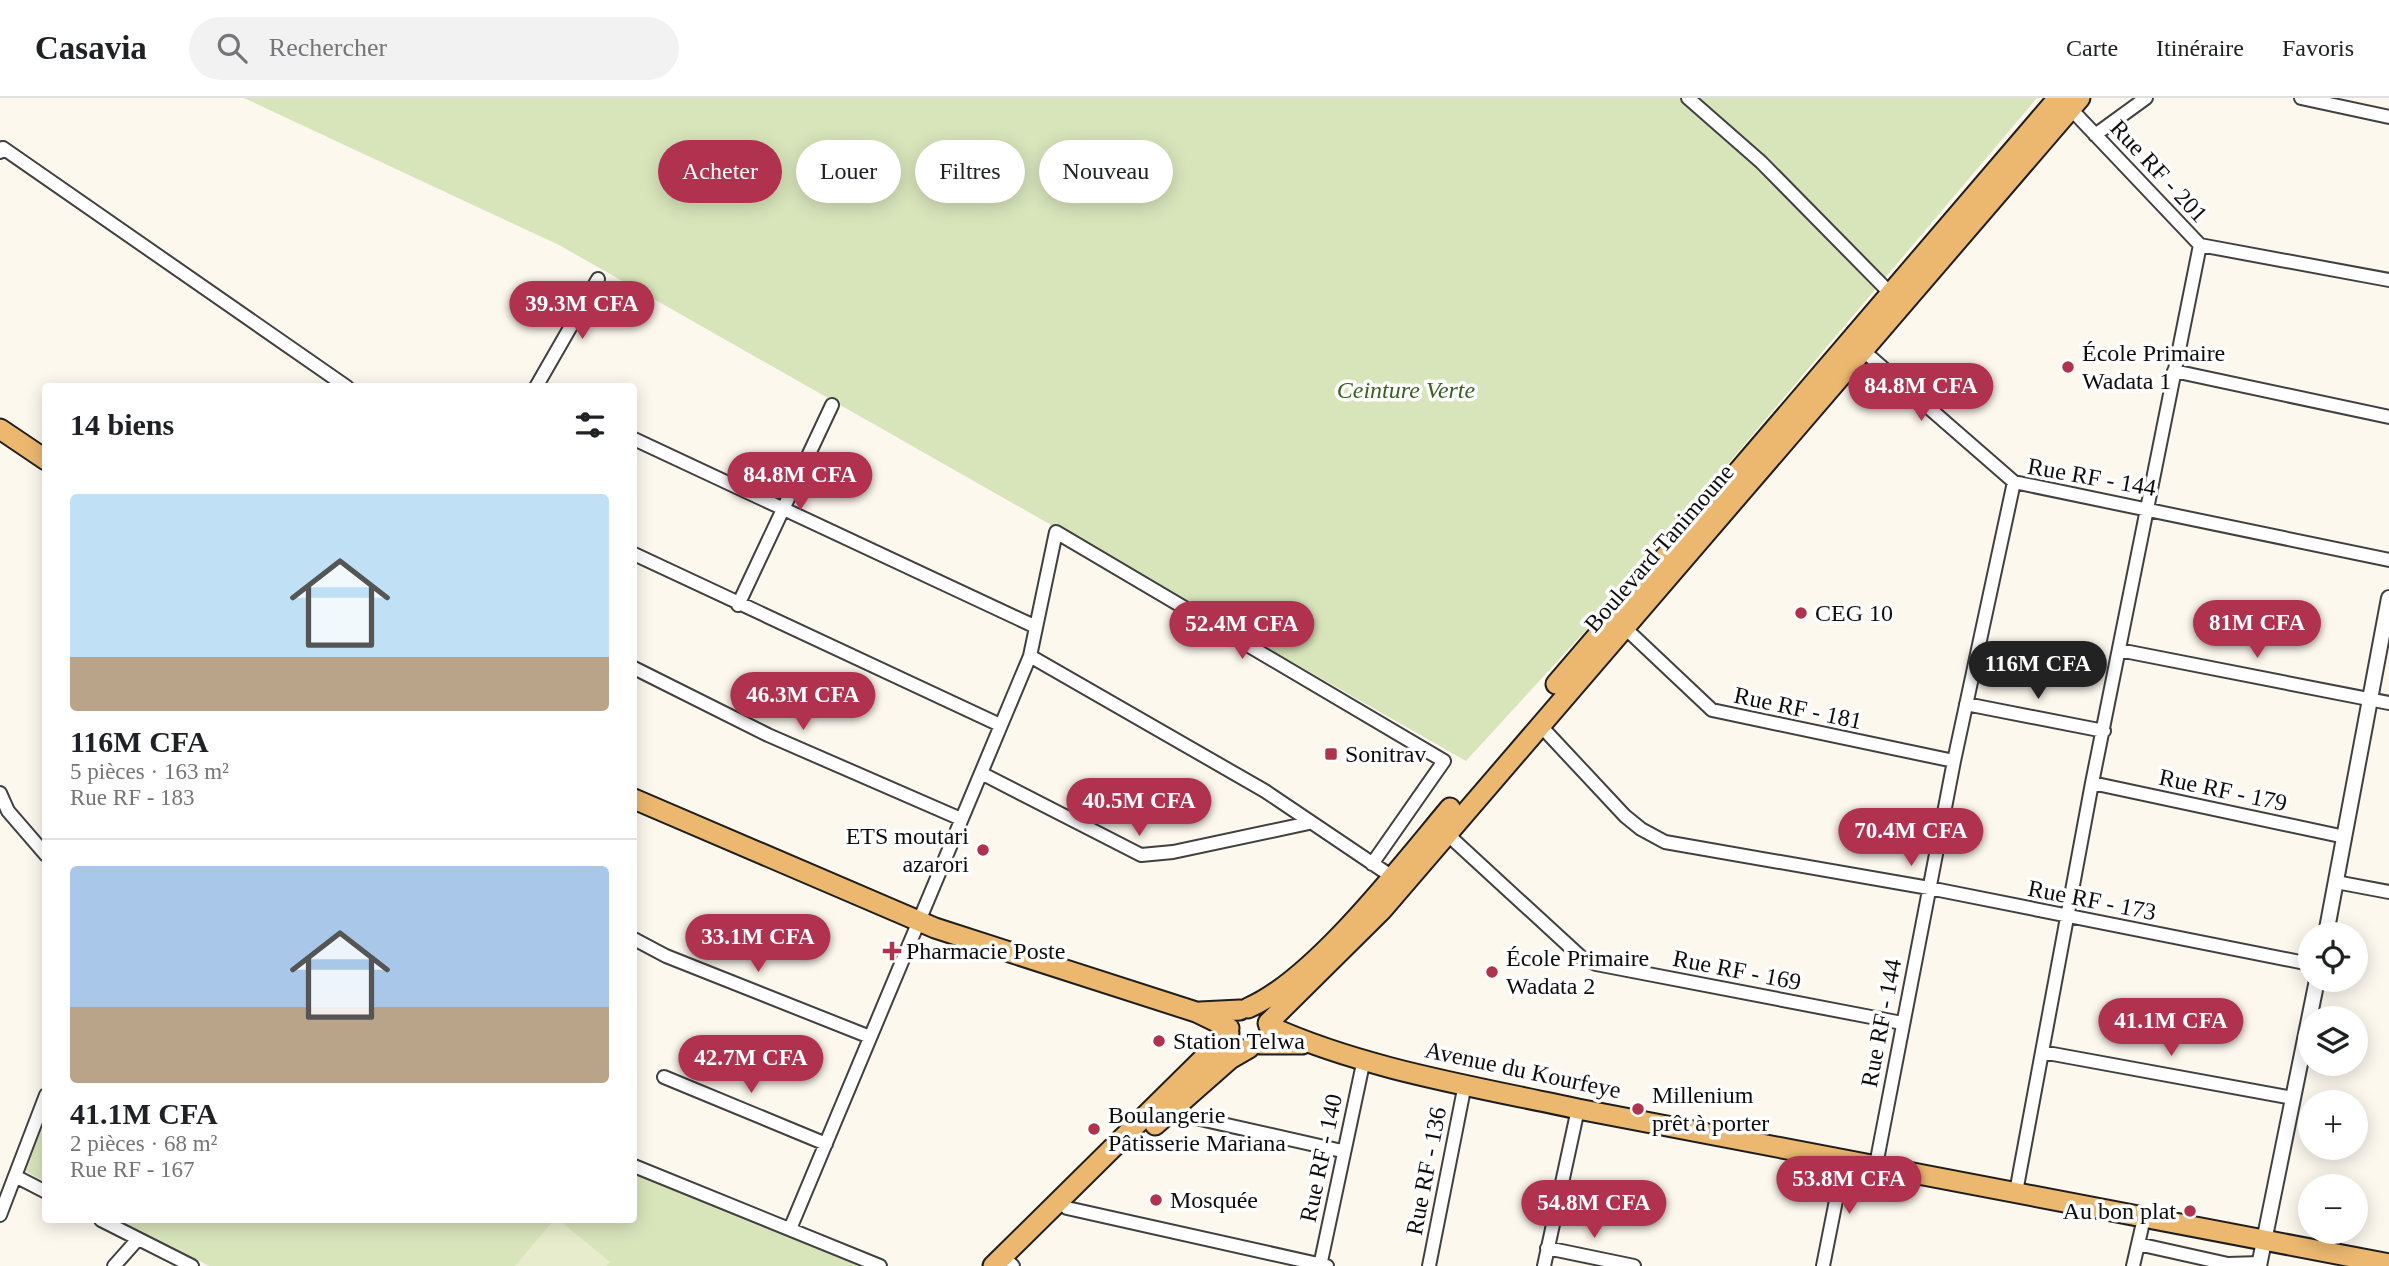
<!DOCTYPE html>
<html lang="fr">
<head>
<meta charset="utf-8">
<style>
  body { margin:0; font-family:"Times New Roman",serif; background:#f2f2f2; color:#202124; height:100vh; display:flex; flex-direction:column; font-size:26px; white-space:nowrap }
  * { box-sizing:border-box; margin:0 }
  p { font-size:23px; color:#757577 }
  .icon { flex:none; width:38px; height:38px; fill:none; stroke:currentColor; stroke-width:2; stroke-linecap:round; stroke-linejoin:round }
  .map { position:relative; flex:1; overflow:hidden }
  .details { position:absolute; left:42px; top:285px; width:595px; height:840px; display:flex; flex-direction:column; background:#fff; border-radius:7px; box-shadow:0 4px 18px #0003 }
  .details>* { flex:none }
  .banner { position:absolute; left:658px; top:42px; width:665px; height:63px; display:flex; gap:14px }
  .fabs { position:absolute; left:2298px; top:824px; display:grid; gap:14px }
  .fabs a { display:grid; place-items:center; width:70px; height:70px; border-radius:50%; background:#fff; box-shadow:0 4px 18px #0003; font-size:35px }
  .price { position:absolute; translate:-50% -60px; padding:0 16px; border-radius:24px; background:#b0324e; color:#fff; font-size:23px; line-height:46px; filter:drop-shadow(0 2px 4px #0008) }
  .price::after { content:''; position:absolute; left:50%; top:42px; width:21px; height:16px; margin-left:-10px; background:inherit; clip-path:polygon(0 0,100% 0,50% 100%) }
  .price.current { background:#222; color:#fff }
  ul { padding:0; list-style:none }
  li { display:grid; align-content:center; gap:14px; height:371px; padding:0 28px }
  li+li { border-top:2px solid #e0e0e0 }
  li span { display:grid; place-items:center; height:217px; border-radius:7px; color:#555 }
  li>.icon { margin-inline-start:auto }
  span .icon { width:126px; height:126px; fill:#fffc; stroke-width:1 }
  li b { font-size:30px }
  h2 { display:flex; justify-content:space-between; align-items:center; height:84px; padding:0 28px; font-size:30px }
  .chip { padding:0 24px; border-radius:32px; background:#fff; box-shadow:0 4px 18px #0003; font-size:24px; line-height:63px }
  .chip.current { background:#b0324e; color:#fff }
  header { display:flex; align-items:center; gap:42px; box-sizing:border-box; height:98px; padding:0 35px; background:#fff; border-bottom:2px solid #e0e0e0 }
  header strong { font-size:33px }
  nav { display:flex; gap:38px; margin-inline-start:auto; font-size:24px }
  .search { width:490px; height:63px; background:#f2f2f2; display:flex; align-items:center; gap:18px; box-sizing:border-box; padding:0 24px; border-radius:38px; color:#757577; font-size:26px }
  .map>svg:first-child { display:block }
  .green { fill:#d8e5bb }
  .pitch { fill:#e7edcc }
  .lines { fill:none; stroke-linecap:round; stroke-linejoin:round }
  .minor-casing { stroke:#404040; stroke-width:16 }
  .tertiary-casing { stroke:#404040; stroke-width:18 }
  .primary-casing { stroke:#1e1e1e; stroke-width:23 }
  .minor { stroke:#fff; stroke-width:12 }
  .tertiary { stroke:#fff; stroke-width:14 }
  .primary { stroke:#ecb870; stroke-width:19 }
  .poi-dot { fill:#b0324e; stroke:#fff; stroke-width:2.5 }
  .labels { text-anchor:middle; stroke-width:7; stroke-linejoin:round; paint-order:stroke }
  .street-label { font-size:24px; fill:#0d0d0d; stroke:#fff }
  .poi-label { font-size:24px; fill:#0d0d0d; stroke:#fff; text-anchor:start }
  .park-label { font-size:24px; font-style:italic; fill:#3a5e23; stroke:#fff }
</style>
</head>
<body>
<header>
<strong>Casavia</strong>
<div class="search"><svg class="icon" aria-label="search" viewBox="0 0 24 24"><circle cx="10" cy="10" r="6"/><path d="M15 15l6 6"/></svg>Rechercher</div>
<nav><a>Carte</a><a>Itinéraire</a><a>Favoris</a></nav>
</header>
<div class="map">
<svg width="2389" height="1168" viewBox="0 0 2389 1168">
  <rect width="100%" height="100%" fill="#fdf8ee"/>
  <path class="green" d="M244 0H2037L1607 509 1466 663 559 147Z
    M45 1020V1084L25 1073Z
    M634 1075 866 1168H209L119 1122H634Z"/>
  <path class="pitch" d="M554 1122H559L610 1164 606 1168H515Z"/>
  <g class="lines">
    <g class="minor-casing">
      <path id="minor" d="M1688 0 1761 64 1894 199
        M2301 0 2389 19
        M2070 10 2200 147 2389 182
        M2095 37 2146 0
        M0 54 3 50 347 289
        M1859 249 2014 384
        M2174 273 2389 319
        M536 289 598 181
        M634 341 1034 528
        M634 456 1000 627
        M738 507 832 307
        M1624 529 1712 612 1954 663
        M2119 552 2389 605
        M1030 558 1265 693 1391 778
        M634 570 768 637 961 721
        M1966 606 2104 633
        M1539 626 1625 718 1641 731 1665 744 1929 790 2310 866
        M981 675 1141 757 1173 754 1309 725
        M2092 685 2345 739
        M0 695 8 713 46 757
        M1446 735 1582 860 1596 866 1902 925
        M2336 784 2389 794
        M634 841 666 858 870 939
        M2042 954 2293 1000
        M664 979 826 1046
        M1169 1014 1342 1053
        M1876 1067 1954 663 2014 384 2389 462
        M634 1068 880 1168
        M15 1078 46 1094
        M2016 1094 2092 685 2200 147
        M1067 1110 1327 1168
        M0 1117 46 997
        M101 1122 192 1168
        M790 1131 1030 558 1056 434 1444 663 1372 766
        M2138 1146 2228 1166 2260 1165
        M1547 1150 1634 1168
        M1010 1165 1013 1168
        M114 1168 138 1141
        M1320 1168 1364 961
        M1429 1168 1465 986
        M1544 1168 1578 1011
        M1823 1168 1844 1062
        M2133 1168 2144 1120"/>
    </g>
    <g class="tertiary-casing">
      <path id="tertiary" d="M2326 836 2389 500
        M2259 1168 2317 882"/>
    </g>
    <g class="primary-casing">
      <path id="primary" d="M0 331 46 362
        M1556 586 2058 0
        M634 701 935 830 1196 914 1229 930
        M1248 910C1314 882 1402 767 1450 710
        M1200 914 1240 912
        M1268 925 1382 812 2080 0
        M1269 928C1363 971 1477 989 1578 1011L2389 1166
        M1261 946H1302
        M1155 1027 1230 961 1249 950
        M993 1168 1229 935"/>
    </g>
    <use href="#minor" class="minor"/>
    <use href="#tertiary" class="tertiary"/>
    <use href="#primary" class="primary"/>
  </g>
  <g class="poi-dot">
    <circle cx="2068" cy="269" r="7"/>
    <circle cx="1801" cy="515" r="7"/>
    <rect x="1324" y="649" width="14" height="14" rx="3.5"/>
    <circle cx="983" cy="752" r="7"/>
    <path d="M888.5 842.5h7v7h7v7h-7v7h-7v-7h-7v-7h7z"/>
    <circle cx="1492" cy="874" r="7"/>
    <circle cx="1159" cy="943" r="7"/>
    <circle cx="1638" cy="1011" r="7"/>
    <circle cx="1094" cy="1031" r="7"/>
    <circle cx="1156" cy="1102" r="7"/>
    <circle cx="2190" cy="1113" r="7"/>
  </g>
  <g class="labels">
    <g class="street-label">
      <text transform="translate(2159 73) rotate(47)" y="8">Rue RF - 201</text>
      <text transform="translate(2092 379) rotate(10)" y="8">Rue RF - 144</text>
      <text transform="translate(1659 450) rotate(-49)" y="8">Boulevard Tanimoune</text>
      <text transform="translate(1798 610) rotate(12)" y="8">Rue RF - 181</text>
      <text transform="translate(2223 692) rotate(12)" y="8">Rue RF - 179</text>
      <text transform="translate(2092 802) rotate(11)" y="8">Rue RF - 173</text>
      <text transform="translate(1737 872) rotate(11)" y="8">Rue RF - 169</text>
      <text transform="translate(1881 925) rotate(-79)" y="8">Rue RF - 144</text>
      <text transform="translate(1523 972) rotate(12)" y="8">Avenue du Kourfeye</text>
      <text transform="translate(1321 1060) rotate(-78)" y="8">Rue RF - 140</text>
      <text transform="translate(1426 1073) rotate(-79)" y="8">Rue RF - 136</text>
    </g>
    <g class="poi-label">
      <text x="2082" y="263">École Primaire<tspan x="2082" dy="28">Wadata 1</tspan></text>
      <text x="1815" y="523">CEG 10</text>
      <text x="1345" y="664">Sonitrav</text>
      <text x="969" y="746" text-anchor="end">ETS moutari<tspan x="969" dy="28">azarori</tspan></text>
      <text x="906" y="861">Pharmacie Poste</text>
      <text x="1506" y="868">École Primaire<tspan x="1506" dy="28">Wadata 2</tspan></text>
      <text x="1173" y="951">Station Telwa</text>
      <text x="1652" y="1005">Millenium<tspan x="1652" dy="28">prêt à porter</tspan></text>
      <text x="1108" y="1025">Boulangerie<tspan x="1108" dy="28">Pâtisserie Mariana</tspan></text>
      <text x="1170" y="1110">Mosquée</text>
      <text x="2176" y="1121" text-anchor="end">Au bon plat</text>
    </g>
    <g class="park-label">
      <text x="1406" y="300">Ceinture Verte</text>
    </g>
  </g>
</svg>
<div class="fabs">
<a><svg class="icon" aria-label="locate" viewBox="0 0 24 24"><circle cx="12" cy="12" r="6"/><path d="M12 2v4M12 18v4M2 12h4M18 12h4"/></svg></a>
<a><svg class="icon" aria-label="layers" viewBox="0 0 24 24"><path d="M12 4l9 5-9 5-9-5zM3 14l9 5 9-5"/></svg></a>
<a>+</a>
<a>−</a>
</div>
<b class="price" style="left:582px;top:243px">39.3M CFA</b>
<b class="price" style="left:1921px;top:325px">84.8M CFA</b>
<b class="price" style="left:800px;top:414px">84.8M CFA</b>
<b class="price" style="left:2257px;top:562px">81M CFA</b>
<b class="price" style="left:1242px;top:563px">52.4M CFA</b>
<b class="price current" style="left:2038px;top:603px">116M CFA</b>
<b class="price" style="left:803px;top:634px">46.3M CFA</b>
<b class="price" style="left:1139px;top:740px">40.5M CFA</b>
<b class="price" style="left:1911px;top:770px">70.4M CFA</b>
<b class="price" style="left:758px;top:876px">33.1M CFA</b>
<b class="price" style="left:2171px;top:960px">41.1M CFA</b>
<b class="price" style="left:751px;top:997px">42.7M CFA</b>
<b class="price" style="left:1849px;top:1118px">53.8M CFA</b>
<b class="price" style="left:1594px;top:1142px">54.8M CFA</b>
<div class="banner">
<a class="chip current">Acheter</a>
<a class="chip">Louer</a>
<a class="chip">Filtres</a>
<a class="chip">Nouveau</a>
</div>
<section class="details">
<h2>14 biens<svg class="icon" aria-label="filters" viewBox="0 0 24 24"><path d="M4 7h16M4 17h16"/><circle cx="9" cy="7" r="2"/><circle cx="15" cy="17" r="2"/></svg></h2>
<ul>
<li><span style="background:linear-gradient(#bfe0f5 75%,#b9a48a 0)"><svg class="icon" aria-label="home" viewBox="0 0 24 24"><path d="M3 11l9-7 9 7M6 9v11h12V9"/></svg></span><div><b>116M CFA</b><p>5 pièces · 163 m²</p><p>Rue RF - 183</p></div></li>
<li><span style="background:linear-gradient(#a9c7e8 65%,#b9a48a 0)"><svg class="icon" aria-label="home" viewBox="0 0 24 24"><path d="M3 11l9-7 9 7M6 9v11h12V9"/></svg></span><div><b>41.1M CFA</b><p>2 pièces · 68 m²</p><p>Rue RF - 167</p></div></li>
</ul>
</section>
</div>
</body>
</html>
